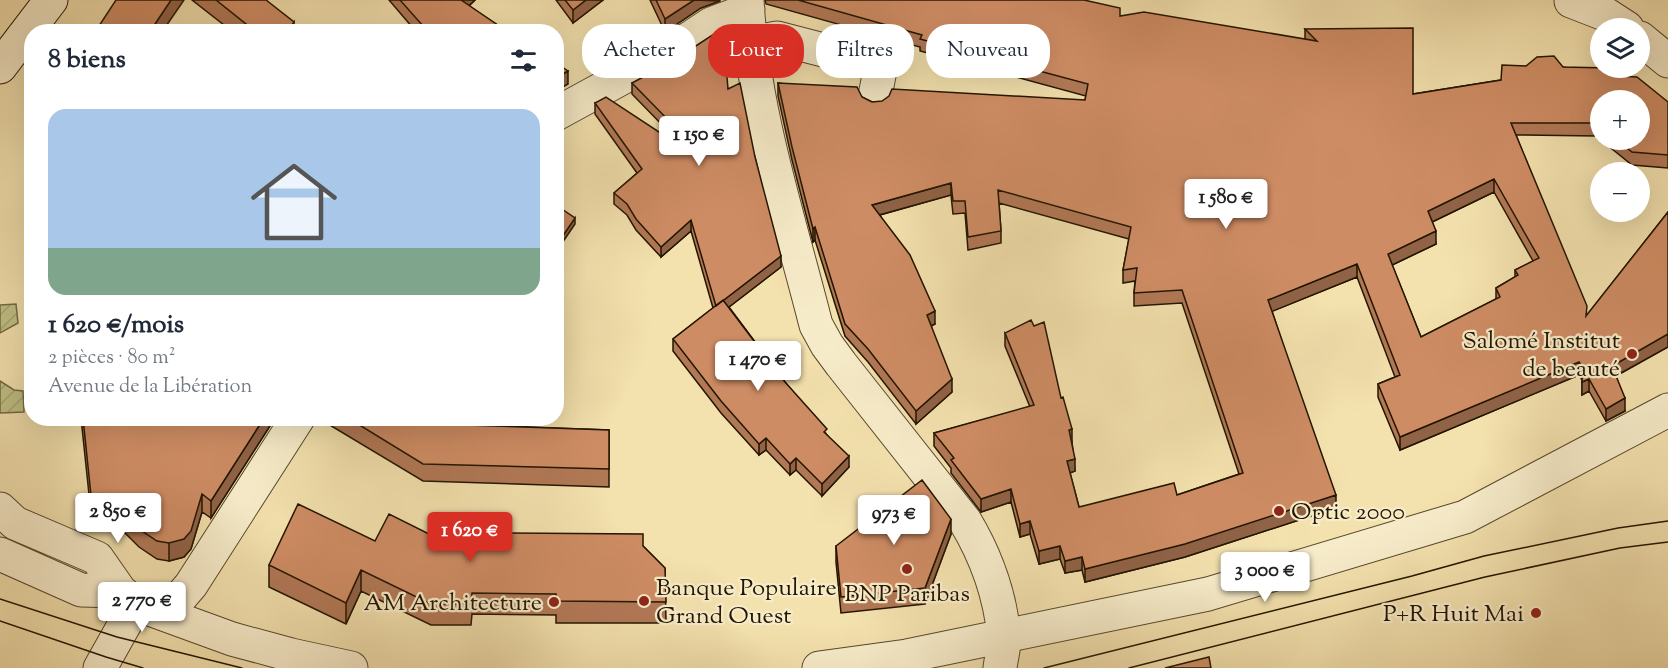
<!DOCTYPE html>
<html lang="fr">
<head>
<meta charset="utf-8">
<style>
  body { margin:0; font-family:"Sorts Mill Goudy",serif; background:#f2f2f3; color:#1f2937; height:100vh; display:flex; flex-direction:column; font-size:22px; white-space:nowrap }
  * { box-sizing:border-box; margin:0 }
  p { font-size:20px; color:#747a83 }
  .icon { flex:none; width:33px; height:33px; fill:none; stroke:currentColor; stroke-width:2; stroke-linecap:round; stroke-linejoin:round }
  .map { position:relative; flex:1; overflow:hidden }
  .side { position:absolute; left:24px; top:24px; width:540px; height:402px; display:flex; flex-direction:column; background:#fff; border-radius:24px; box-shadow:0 6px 24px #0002 }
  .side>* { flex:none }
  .banner { position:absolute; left:582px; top:24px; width:570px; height:54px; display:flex; gap:12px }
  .buttons { position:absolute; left:1590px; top:18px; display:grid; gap:12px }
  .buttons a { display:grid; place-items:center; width:60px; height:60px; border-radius:50%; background:#fff; box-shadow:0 6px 24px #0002; font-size:30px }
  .price { position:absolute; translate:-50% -51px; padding:0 14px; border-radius:6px; background:#fff; color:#222; font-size:20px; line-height:39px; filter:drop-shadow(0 2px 3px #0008) }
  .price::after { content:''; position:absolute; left:50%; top:36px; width:18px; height:14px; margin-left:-9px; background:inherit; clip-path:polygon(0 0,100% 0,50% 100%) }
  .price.active { background:#d93025; color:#fff }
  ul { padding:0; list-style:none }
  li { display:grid; align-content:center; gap:12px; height:318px; padding:0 24px }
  li span { display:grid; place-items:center; height:186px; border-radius:18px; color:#555 }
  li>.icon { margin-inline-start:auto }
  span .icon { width:108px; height:108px; fill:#fffc; stroke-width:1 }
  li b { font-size:26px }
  h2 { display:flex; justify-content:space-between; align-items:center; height:72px; padding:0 24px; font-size:26px }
  .pill { padding:0 21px; border-radius:24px; background:#fff; box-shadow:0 6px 24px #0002; font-size:21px; line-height:54px }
  .pill.active { background:#d93025; color:#fff }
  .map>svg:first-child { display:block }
  .garden { fill:url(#garden-furrows); stroke:#726b44; stroke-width:1.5 }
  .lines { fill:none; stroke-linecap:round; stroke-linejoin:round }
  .minor-casing { stroke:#57482c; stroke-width:35 }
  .tertiary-casing { stroke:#57482c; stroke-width:35 }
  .secondary-casing { stroke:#231501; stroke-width:35 }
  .minor { stroke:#f7ecca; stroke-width:33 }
  .tertiary { stroke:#f7ecca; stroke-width:33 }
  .secondary { stroke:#f7ecca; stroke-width:33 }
  .tram { stroke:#231501; stroke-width:1.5 }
  .wall { fill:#b17856; stroke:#231501; stroke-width:1.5; fill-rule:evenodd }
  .shaded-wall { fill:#906246; stroke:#231501; stroke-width:1.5 }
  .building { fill:#ce8c64; stroke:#231501; stroke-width:1.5; fill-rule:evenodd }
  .poi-dot { fill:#8f2418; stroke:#f7ecca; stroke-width:2 }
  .labels { text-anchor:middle; stroke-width:4.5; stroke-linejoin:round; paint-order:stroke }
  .poi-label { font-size:24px; fill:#231501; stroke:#f7ecca; text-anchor:end }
</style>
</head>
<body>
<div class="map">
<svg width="1668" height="668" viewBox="0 0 1668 668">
  <defs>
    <pattern id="garden-furrows" width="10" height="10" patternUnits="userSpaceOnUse" patternTransform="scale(1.5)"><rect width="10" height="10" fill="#c0c187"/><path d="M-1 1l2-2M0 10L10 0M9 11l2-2" fill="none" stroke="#a5a573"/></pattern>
  </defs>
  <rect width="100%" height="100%" fill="#f3e1ae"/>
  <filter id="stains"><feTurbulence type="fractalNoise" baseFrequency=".00333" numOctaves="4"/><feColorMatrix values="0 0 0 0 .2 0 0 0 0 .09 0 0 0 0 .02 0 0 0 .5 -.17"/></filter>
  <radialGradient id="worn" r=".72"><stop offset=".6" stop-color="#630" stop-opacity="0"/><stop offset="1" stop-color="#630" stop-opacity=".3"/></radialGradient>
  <path class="garden" d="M16 304 18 323 0 333V305Z
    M0 381 14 390 23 391 24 412 0 413Z"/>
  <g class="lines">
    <g class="minor-casing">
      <path id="minor" d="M747 0C753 111 789 218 816 325L827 345 841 364 965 521C986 556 1000 595 1004 636 1005 646 1001 658 1000 668
        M1571 1 1607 15 1627 28
        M1640 38 1668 61
        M750 43 777 38 881 65 875 96
        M556 114 664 55 711 24 748 10
        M166 614 191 585 298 418
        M100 668 136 604"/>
    </g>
    <g class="tertiary-casing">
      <path id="tertiary" d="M0 509 15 523 97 558 120 591 136 604 232 639 291 655 351 668
        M0 554 81 590 120 591
        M819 668 907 656 1208 594 1465 517 1668 410"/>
    </g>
    <g class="secondary-casing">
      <path id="secondary" d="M0 67 51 0"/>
    </g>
    <use href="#minor" class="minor"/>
    <use href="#tertiary" class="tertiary"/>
    <use href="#secondary" class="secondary"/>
    <path class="tram" d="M0 599 117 637 242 668
      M0 621 106 657 143 668
      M1044 668 1412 576 1484 556 1618 528 1668 521
      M1129 668 1485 577 1620 548 1668 542"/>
  </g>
  <path class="wall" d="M192 0H266L294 32H233Z
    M389 0H475L469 6 508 32 413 28Z
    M556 0H603L573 23Z
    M650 0H720V1L701 8 665 32Z
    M765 0H1084L1120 16 1305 40V29L1413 94 1501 80 1526 66 1563 67 1618 76 1668 102V168L1632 165 1601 140H1640L1600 100V139L1597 136 1516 135 1587 315 1668 212V347L1616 376 1625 411 1606 421 1589 391 1582 395V380L1579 375 1400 450 1378 397V384L1395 377 1357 277 1272 311 1336 508 1185 557 1085 582 1082 570 1065 573 1060 559 1039 564 1030 534 1020 537 1011 502 981 512 951 473V468L934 446V433L1030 407 1005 346V333L1061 398 1072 442 1075 471 1070 473 1079 507 1177 495 1239 474 1182 303 1134 306V293L1135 281 1123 283V270L1129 239 999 203 1001 231V243L968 250 965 213 953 214 951 195 880 215 935 324 931 326 952 392 916 424 868 362 845 336 815 240 813 242 792 160 778 96V83L862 97 872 102 1085 100 1086 96 920 51V47L766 4ZM1494 192 1533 261 1515 270V277L1496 288V299L1421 337 1392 265 1436 244 1432 222Z
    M632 83 728 89 755 157 781 267 729 307 785 382 827 435 849 467 822 496 796 470 790 475 766 450 759 455 721 413 673 351V339L713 308 691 231 661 257 636 230 627 215 614 204V193L637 173 595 114V103L665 136 669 132 632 94Z
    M81 418H275L211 518 202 512 191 549 184 557 169 561 157 559 139 547 113 521 92 523Z
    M318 418H445L443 424 609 430V487L423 481Z
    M951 534 925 604 841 613 836 562V546Z
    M375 541 445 542 643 546 665 568 666 623H556V615L472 614 471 625H431L361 591 346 624 269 587V565Z"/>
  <path class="shaded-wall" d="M171 0H184L162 32H151V30Z
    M461 0H475L461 13Z
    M586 0H603L573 23V10Z
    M694 0 720 1 701 8 665 32V19Z
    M294 22V32H287Z
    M568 71V84L556 91V78Z
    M1494 179V192L1428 224V211Z
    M951 183V195L872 217V205Z
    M575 218V224L556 252V246Z
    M691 220V231L661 257V247Z
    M815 227V240L813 242V229Z
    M1436 231V244L1388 267V254Z
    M781 256V267L716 317V306Z
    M1357 264V277L1268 313V300Z
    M935 311V324L927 328V315Z
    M1668 334V347L1612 378V366Z
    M1579 362V375L1400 450V437Z
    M952 379V392L916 424V411Z
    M1589 379V391L1582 395V382Z
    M1625 398V411L1606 421V409Z
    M264 418H275L211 518V501Z
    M438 418H445L435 442V424Z
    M1072 429V442L1069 443V430Z
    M766 438V450L759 455V444Z
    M849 456V467L822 496V484Z
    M796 458V470L790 475V464Z
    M1075 459V471L1067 474V461Z
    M1011 489V502L981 512V499Z
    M202 494V512L191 549 184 557 169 561V543Z
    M1336 495V508L1185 557 1085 582V569Z
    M951 519V534L925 604V588Z
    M1030 521V534L1020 537V524Z
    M1060 546V559L1039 564V551Z
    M1082 557V570L1065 573V561Z
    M361 570V591L346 624V603Z"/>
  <path class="building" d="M116 0H171L151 30 153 32H95Z
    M216 0H266L294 22 287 32H256Z
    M400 0H461L508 32H371L372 30 424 27Z
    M565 0H586L573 10Z
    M656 0H694L665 19Z
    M798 0H1084L1120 8V16L1144 12 1317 41 1305 29 1413 28V94L1501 80 1502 65 1526 66 1537 57 1554 56 1563 67 1609 68 1618 76 1637 77 1668 102V155L1632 152 1617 140H1640V100H1600V126L1597 123H1511L1587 306 1586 316 1668 212V334L1612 366 1625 398 1606 409 1589 379 1582 382 1583 367 1579 362 1400 437 1378 384 1400 375 1357 264 1268 300 1336 495 1185 544 1085 569 1082 557 1065 561 1060 546 1039 551 1030 521 1020 524 1011 489 981 499 951 460 954 458 934 433 1034 405 1005 333 1031 320 1034 326 1044 322 1061 398 1063 397 1072 429 1069 430 1075 459 1067 461 1079 507 1174 483 1177 495 1243 473 1182 290 1134 293 1137 268 1123 270 1131 227 998 190 1001 231 968 237 965 201H953L951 183 872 205 910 255 935 311 927 315 952 379 916 411 868 349 845 324 815 227 813 229 792 147 778 83 857 87 862 97 872 102 882 101 889 96 892 89 1085 100 1088 84 920 39 922 35ZM1494 179 1539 258 1515 270 1518 275 1496 288 1500 297 1421 337 1388 254 1436 231 1428 211Z
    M723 28 728 89 740 83 755 157 781 256 716 306 691 220 661 247 636 219 627 204 614 193 642 169 595 103 606 97 665 136 674 126 632 83 673 61Z
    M556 63 568 71 556 78Z
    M556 205 575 218 556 246Z
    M723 300 785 382 827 429 824 432 849 456 822 484 796 458 790 464 766 438 759 444 721 401 673 339Z
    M83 418H264L211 501 202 494 191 531 184 539 169 543 157 541 139 529 113 504 92 505Z
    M348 418H438L435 424 609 430V469L423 464Z
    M922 480 951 519 925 588 841 597 836 546Z
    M298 504 375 541 389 514 445 542 498 541V533L643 534V546L665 568 666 602 556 601V594L472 593 471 604H431L361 570 346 603 269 565Z
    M1209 657 1211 668H1165Z"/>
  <g class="poi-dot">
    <circle cx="1632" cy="354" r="6"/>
    <circle cx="1279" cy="511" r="6"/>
    <circle cx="907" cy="569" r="6"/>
    <circle cx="644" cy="601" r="6"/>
    <circle cx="554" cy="602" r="6"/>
    <circle cx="1536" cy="613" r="6"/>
  </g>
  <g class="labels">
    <g class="poi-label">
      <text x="1620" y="348">Salomé Institut<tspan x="1620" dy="28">de beauté</tspan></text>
      <text x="1291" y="519" text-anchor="start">Optic 2000</text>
      <text x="656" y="595" text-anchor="start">Banque Populaire<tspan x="656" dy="28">Grand Ouest</tspan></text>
      <text x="907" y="601" text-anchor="middle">BNP Paribas</text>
      <text x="542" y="610">AM Architecture</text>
      <text x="1524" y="621">P+R Huit Mai</text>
    </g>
  </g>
  <rect width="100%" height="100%" filter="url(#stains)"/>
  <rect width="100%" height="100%" fill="url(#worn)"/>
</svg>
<div class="buttons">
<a><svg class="icon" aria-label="layers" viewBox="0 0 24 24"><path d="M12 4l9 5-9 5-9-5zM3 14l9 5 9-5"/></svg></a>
<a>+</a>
<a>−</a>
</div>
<b class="price" style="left:699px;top:167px">1 150 €</b>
<b class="price" style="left:1226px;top:230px">1 580 €</b>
<b class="price" style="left:758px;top:392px">1 470 €</b>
<b class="price" style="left:118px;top:544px">2 850 €</b>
<b class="price" style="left:894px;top:546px">973 €</b>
<b class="price active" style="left:470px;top:563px">1 620 €</b>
<b class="price" style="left:1265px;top:603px">3 000 €</b>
<b class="price" style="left:142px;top:633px">2 770 €</b>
<div class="banner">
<a class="pill">Acheter</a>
<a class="pill active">Louer</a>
<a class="pill">Filtres</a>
<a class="pill">Nouveau</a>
</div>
<section class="side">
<h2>8 biens<svg class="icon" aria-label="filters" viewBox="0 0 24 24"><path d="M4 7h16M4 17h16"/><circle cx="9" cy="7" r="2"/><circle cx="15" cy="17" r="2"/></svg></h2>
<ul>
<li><span style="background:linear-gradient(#a9c7e8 75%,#7fa58c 0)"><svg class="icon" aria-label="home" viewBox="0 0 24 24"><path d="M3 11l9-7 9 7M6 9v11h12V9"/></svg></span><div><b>1 620 €/mois</b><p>2 pièces · 80 m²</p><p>Avenue de la Libération</p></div></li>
</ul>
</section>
</div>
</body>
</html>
